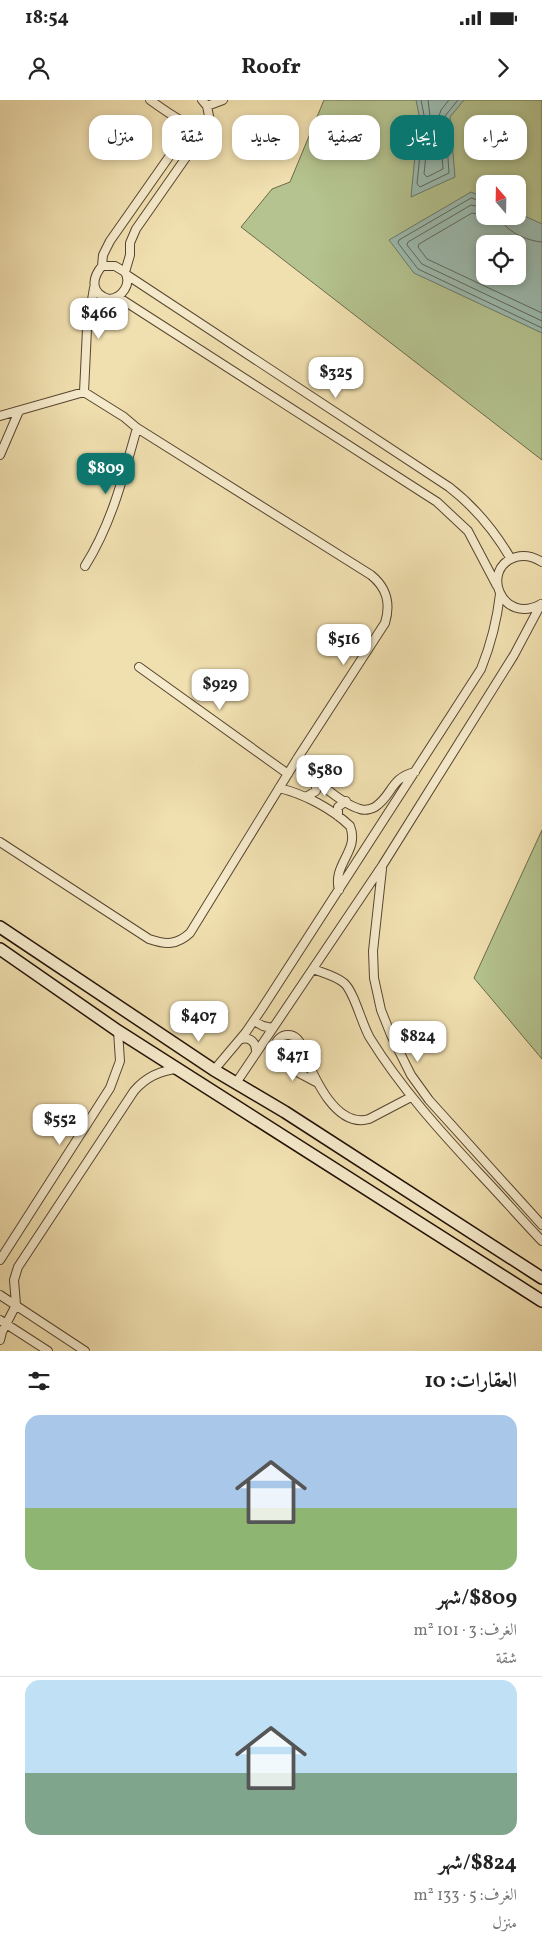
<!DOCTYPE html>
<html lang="ar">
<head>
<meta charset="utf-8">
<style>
  body { margin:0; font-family:Vollkorn,Amiri,serif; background:#f2f2f2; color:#222; direction:rtl; height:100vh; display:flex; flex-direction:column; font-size:19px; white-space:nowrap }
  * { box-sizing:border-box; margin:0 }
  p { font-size:16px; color:#767676 }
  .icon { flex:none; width:28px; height:28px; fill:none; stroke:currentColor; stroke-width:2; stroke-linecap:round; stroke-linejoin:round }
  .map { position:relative; height:1251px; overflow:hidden; direction:ltr }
  .drawer { display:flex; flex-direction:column; background:#fff; flex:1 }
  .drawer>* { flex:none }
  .top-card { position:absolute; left:15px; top:15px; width:512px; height:45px; direction:rtl; display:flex; gap:10px }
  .needle { width:32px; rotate:340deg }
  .controls { position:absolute; left:476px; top:75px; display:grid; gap:10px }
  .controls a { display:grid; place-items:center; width:50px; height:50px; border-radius:10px; background:#fff; box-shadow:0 2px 8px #0003; font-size:25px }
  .price { position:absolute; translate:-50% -42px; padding:0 11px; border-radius:10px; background:#fff; color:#222; font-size:16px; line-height:32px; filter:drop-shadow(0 1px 2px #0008) }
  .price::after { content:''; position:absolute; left:50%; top:30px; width:15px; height:11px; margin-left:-8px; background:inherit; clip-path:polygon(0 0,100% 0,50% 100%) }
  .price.on { background:#0f766e; color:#fff }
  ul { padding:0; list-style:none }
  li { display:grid; align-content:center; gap:10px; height:265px; padding:0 25px }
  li+li { border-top:1px solid #e0e0e0 }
  li span { display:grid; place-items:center; height:155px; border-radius:15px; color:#555 }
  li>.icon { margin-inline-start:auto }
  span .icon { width:90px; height:90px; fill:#fffc; stroke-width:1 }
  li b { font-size:21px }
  h2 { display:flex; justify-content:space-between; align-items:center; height:60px; padding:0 25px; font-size:21px }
  .tag { padding:0 18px; border-radius:15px; background:#fff; box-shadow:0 2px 8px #0003; font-size:18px; line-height:45px }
  .tag.on { background:#0f766e; color:#fff }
  .status { display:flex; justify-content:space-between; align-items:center; height:35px; padding:0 25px; background:#fff; direction:ltr }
  .status svg { height:14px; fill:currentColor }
  header { display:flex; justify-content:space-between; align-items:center; height:65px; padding:0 25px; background:#fff; font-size:22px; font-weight:700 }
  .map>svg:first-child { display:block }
  .green { fill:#b4c38f; stroke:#6c6a4a; fill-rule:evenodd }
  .water { fill:#9bbcb1; stroke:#6b786d; fill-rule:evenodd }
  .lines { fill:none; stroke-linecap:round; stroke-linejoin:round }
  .shore { stroke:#60675c; stroke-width:1 }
  .street-casing { stroke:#574530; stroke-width:10 }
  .secondary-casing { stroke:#241206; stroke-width:14 }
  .street { stroke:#f5eacb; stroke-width:8 }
  .secondary { stroke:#f5eacb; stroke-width:11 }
</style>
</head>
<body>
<div class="status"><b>18:54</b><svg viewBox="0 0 49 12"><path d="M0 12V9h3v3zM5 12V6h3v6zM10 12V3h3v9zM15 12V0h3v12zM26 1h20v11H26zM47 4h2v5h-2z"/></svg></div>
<header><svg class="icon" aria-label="forward" viewBox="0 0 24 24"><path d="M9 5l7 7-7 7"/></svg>Roofr<svg class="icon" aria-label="person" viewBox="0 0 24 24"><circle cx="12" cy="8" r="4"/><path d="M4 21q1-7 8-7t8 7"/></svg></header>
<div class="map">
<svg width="542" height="1251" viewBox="0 0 542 1251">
  <rect width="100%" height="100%" fill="#f0dfaf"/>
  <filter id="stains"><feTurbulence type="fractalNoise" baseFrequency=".004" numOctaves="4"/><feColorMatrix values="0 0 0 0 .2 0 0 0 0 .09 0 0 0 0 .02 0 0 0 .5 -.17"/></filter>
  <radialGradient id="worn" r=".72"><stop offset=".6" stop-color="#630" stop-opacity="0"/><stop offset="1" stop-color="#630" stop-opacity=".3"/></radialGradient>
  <path class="green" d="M324 0H542V360L241 127 272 89 290 82ZM485 84H518V116H485ZM485 144H518V176H485Z
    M542 730V959L474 878Z"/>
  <path class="water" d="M416 0H464L450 17 455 77 411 97 419 15Z
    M471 92 485 98V116H518V113L542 124V233L414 173 389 140ZM485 144H518V176H485Z"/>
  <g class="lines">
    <path class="shore" d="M421 0 424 15 417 84 420 87 449 73 445 16 458 0
      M428 0 430 16 424 74 427 77 443 69 439 16 441 10 449 0
      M485 102 471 98 399 140 398 143 418 169 542 228
      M485 108 471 105 408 142 407 145 422 164 542 221
      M485 116 472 113 419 144 418 147 427 159 542 213
      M499 116C504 131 527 141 542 142"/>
    <g class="street-casing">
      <path id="street" d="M150 0C160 7 193 32 204 27 206 26 209 23 210 21L207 6 202 0
        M207 6 223 0
        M102 166 103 155 110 141 171 54 180 20
        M125 172 115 166H102C91 179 91 194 109 199 122 198 132 184 125 172L130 155V143L136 129 187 56 201 27
        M127 175 449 387C475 407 494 430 511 459
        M118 197 437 402 468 431 497 486
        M84 292 87 229 94 188
        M0 316 84 292 124 317 137 328 371 475C387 488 391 503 385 523L297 659 190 833C177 845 166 845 149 839L0 742
        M0 355 19 311
        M85 466C112 423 123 377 137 328
        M541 504C502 526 479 468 516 457 526 454 534 457 542 462
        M139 567 288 674
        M297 659C307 675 342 704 360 709 365 711 371 709 375 707 393 695 390 678 415 672
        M279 688C304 694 331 708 350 726 360 751 332 764 339 790
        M306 697 316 691V680
        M338 716V707L346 701
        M382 769 373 851 374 878 381 910 391 935 411 975 429 1000 542 1125
        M313 869C323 873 336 876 344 883 354 891 362 925 370 938 401 988 440 1031 480 1074 501 1096 521 1119 542 1141
        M254 921 263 926 272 928
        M275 948a13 13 0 1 1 26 0a13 13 0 1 1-26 0Z
        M241 939C250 937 256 942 256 951
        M301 947C312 972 334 1029 369 1019L411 997
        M284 961 299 973 316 982
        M214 970 246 932 261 910 481 569C491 544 497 521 500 494
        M236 983 382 766 514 555 541 504
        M0 1160 110 988 120 961 118 931
        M0 1195 85 1251
        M0 1220 48 1251
        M0 1240 2 1232 16 1205 14 1180 18 1167 134 991C146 977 160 970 179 969"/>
    </g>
    <g class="secondary-casing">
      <path id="secondary" d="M0 827 214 970 285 1012 542 1178
        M0 849 118 931 542 1201"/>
    </g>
    <use href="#street" class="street"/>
    <use href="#secondary" class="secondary"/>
  </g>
  <rect width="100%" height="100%" filter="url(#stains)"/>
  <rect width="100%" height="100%" fill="url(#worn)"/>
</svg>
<div class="controls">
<a><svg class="needle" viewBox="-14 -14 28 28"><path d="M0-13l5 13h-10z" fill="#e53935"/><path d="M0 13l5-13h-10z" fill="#767676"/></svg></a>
<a><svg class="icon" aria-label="locate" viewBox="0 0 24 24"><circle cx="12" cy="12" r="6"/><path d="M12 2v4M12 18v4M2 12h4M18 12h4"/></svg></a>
</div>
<b class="price" style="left:99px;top:240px">$466</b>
<b class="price" style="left:336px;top:299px">$325</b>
<b class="price on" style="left:106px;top:395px">$809</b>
<b class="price" style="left:344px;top:566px">$516</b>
<b class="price" style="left:220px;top:611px">$929</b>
<b class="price" style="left:325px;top:697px">$580</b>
<b class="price" style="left:199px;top:943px">$407</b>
<b class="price" style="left:418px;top:963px">$824</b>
<b class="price" style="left:293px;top:982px">$471</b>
<b class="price" style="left:60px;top:1046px">$552</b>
<div class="top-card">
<a class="tag">شراء</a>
<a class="tag on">إيجار</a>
<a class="tag">تصفية</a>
<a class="tag">جديد</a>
<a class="tag">شقة</a>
<a class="tag">منزل</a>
</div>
</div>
<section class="drawer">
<h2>العقارات: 10<svg class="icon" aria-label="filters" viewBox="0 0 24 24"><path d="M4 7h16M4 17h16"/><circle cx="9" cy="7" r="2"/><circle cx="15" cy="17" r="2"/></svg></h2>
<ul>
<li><span style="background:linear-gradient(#a9c7e8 60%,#8fb573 0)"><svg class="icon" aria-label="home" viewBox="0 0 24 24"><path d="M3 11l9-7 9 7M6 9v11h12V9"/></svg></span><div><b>$809/شهر</b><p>الغرف: 3 · 101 m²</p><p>شقة</p></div></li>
<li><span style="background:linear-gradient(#bfe0f5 60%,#7fa58c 0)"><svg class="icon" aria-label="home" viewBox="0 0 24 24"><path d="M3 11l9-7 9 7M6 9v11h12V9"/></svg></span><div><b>$824/شهر</b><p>الغرف: 5 · 133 m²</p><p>منزل</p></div></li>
</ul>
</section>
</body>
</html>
